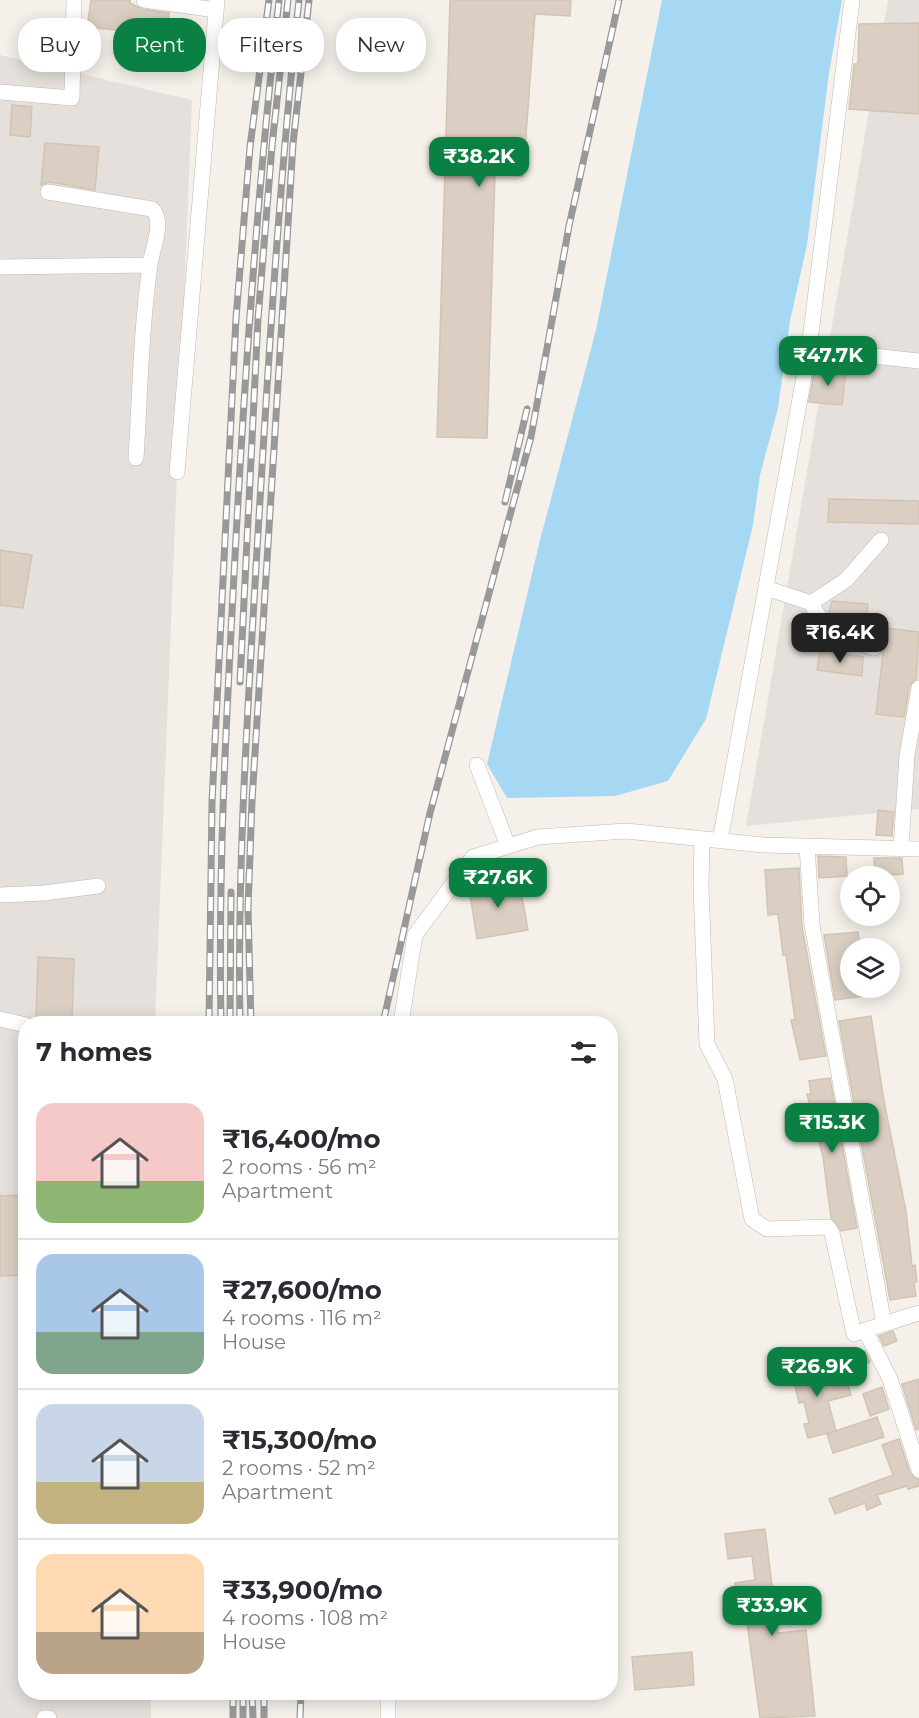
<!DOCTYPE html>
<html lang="en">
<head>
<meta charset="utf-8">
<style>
  body { margin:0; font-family:Montserrat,sans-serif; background:#f7f7f7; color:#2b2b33; height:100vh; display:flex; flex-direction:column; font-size:22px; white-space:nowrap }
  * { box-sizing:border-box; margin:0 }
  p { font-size:20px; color:#7c7c81 }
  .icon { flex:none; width:33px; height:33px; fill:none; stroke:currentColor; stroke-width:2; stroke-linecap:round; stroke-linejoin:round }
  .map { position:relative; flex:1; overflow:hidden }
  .drawer { position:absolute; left:18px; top:1016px; width:600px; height:684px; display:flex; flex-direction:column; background:#fff; border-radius:24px; box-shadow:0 3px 15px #0003 }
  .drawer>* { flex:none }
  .hud { position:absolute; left:18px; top:18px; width:600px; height:54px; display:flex; gap:12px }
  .fabs { position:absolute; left:840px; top:866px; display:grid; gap:12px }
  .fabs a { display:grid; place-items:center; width:60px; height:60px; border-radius:50%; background:#fff; box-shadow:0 3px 15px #0003; font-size:30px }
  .price { position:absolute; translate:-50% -51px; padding:0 14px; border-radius:12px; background:#0b8043; color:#fff; font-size:20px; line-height:39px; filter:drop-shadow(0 2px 3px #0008) }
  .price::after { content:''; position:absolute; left:50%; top:36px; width:18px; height:14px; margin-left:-9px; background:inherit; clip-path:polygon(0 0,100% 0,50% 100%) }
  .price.current { background:#222; color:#fff }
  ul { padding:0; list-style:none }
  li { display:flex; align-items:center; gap:18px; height:150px; padding:0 18px }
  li+li { border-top:2px solid #e1e1e2 }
  li span { display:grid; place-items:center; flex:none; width:168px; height:120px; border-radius:18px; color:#555 }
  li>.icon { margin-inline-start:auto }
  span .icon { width:72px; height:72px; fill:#fffc; stroke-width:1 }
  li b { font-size:26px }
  h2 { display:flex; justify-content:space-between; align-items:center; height:72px; padding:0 18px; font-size:26px }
  .chip { padding:0 21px; border-radius:24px; background:#fff; box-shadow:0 3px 15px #0003; font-size:21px; line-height:54px }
  .chip.current { background:#0b8043; color:#fff }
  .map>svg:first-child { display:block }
  .industrial { fill:#e5e0db }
  .water { fill:#a6d8f3 }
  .building { fill:#dacfc2; stroke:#d3c4b2; stroke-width:1.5 }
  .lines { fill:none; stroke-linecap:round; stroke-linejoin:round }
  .minor-casing { stroke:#c1b8ac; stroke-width:16 }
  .minor { stroke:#fff; stroke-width:15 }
  .rail-casing { stroke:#999; stroke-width:7 }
  .rail { stroke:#fff; stroke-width:4.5; stroke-dasharray:14; stroke-linecap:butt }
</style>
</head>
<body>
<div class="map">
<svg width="919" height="1718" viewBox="0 0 919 1718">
  <rect width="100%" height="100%" fill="#f5f1ea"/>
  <path class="industrial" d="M888 0H919V809L746 826Z
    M0 55 192 100 155 1023H26V1692H151V1718H0Z"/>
  <path class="water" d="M662 0H842L829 73 807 245 790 321 778 408 760 475 753 525 706 719 668 781 615 796 507 798 487 764 540 540 596 330Z"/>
  <path class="building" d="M91 0H130V3L142 9 169 13V18L128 19 126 31 87 27Z
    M450 0H571L570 16 535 14 523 176 495 174 487 438 437 437Z
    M919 23V114L849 109 854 64H858L859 24Z
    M12 105 32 107 30 137 10 135Z
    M45 143 99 147 95 190 50 182 41 185Z
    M815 368 846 371 842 405 809 402Z
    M829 499 919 501V524L828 522Z
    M0 550 32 555 23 608 0 605Z
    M832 601 868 604 866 624 839 622 829 613Z
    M886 628 919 632 916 679 909 686 904 717 876 714Z
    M820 651 863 657 862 676 817 670Z
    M878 810 894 812 892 836 876 835Z
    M818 856 846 857 847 876 819 878Z
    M874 858H902L903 874 875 876Z
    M799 868 802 927 826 1056 800 1060 791 1020H795L786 955H783L778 914 768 915 765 870Z
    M519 880 528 930 477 939 469 888Z
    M858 932 860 947 850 948V987H878V994L835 1000 824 935Z
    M38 957 74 959 72 1021 36 1019Z
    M871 1016 884 1101 906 1211 912 1266 915 1265 917 1282H914L916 1296 890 1300 839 1021Z
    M830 1078 857 1228 841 1231 831 1218 823 1157 807 1094H811L809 1081Z
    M26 1195V1275L0 1276V1196Z
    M893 1331 897 1341 884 1346 879 1336Z
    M865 1351 870 1362 857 1368 852 1357Z
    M813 1360 822 1387 847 1380 851 1395 828 1401 836 1431 808 1438 804 1424 809 1423 804 1402 799 1403 790 1365Z
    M919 1379V1429L916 1430 902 1384Z
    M882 1387 889 1409 870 1416 863 1394Z
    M877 1417 884 1437 833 1453 827 1434Z
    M899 1439 910 1473 919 1480V1486L908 1489 907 1486 877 1495 881 1504 867 1510 865 1503 835 1514 829 1499 893 1475 882 1445Z
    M765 1529 778 1633 806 1630 815 1716 760 1718 744 1600 738 1601 735 1583 755 1580 752 1556 728 1559 725 1534Z
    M692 1652 694 1685 635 1690 632 1657Z"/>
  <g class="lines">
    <g class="minor-casing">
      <path id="minor" d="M144 0 216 10
        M0 92 72 98 74 0
        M48 192 152 209C165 221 152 249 150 265 141 329 140 394 136 458
        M0 267 150 265
        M809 349 919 361
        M177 472 217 0
        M766 588 811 603 846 580 881 540
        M811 603C825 633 845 637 874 648
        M477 765 508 846
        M702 839 701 887 707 1044 725 1079 752 1219 767 1229 828 1227 832 1233 854 1334 884 1324 812 925 807 846
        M720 841 809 349 852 0
        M901 849 907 755 919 688
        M0 895 44 893 98 886
        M0 1019 26 1025
        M401 1023 415 935 473 857 538 837 626 831 763 845 919 849
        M884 1324 919 1313
        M865 1330 890 1379 919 1470
        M44 1718H49
        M388 1718V1692"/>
    </g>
    <use href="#minor" class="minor"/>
    <g class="rail-casing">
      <path id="rail" d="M505 502 527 409
        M240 682 258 319 272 146 288 0
        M209 1023 212 802 236 318 250 147 269 0
        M221 1023C218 873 226 724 234 575 244 383 257 191 279 0
        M230 1023 231 892
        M240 1023C237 865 248 707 257 550 268 366 279 183 299 0
        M251 1023 248 908 252 801 293 144 309 0
        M383 1023 430 813 531 437 569 226 619 0
        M233 1692V1718
        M243 1692V1718
        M252 1692 253 1718
        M264 1692V1718
        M300 1718 301 1692"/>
    </g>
    <use href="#rail" class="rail"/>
  </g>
</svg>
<div class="fabs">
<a><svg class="icon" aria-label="locate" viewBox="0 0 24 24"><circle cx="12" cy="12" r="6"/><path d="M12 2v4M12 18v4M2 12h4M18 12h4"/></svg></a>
<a><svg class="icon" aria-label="layers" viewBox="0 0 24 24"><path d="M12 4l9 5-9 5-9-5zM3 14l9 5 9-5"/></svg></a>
</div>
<b class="price" style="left:479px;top:188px">₹38.2K</b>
<b class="price" style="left:828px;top:387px">₹47.7K</b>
<b class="price current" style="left:840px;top:664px">₹16.4K</b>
<b class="price" style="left:498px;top:909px">₹27.6K</b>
<b class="price" style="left:832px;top:1154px">₹15.3K</b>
<b class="price" style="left:817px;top:1398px">₹26.9K</b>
<b class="price" style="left:772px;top:1637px">₹33.9K</b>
<div class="hud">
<a class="chip">Buy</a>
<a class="chip current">Rent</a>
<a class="chip">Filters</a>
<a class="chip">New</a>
</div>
<section class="drawer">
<h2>7 homes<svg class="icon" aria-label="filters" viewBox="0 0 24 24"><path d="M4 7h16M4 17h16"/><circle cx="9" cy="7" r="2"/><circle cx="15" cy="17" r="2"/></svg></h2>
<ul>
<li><span style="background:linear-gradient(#f6c9c9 65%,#8fb573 0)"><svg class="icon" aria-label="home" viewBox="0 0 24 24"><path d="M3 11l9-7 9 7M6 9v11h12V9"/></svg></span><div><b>₹16,400/mo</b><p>2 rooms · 56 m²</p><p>Apartment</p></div></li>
<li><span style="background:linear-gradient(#a9c7e8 65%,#7fa58c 0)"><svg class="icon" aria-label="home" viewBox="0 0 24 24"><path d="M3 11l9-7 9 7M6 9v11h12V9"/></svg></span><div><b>₹27,600/mo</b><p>4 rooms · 116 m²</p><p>House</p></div></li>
<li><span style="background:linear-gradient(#c9d6e8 65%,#c2b280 0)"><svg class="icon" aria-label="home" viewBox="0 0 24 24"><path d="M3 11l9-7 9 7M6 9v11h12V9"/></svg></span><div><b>₹15,300/mo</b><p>2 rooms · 52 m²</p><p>Apartment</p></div></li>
<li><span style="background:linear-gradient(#ffd9b3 65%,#b9a48a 0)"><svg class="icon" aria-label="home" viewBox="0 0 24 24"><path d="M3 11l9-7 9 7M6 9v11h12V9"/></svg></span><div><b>₹33,900/mo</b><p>4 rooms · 108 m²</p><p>House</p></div></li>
</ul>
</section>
</div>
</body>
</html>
